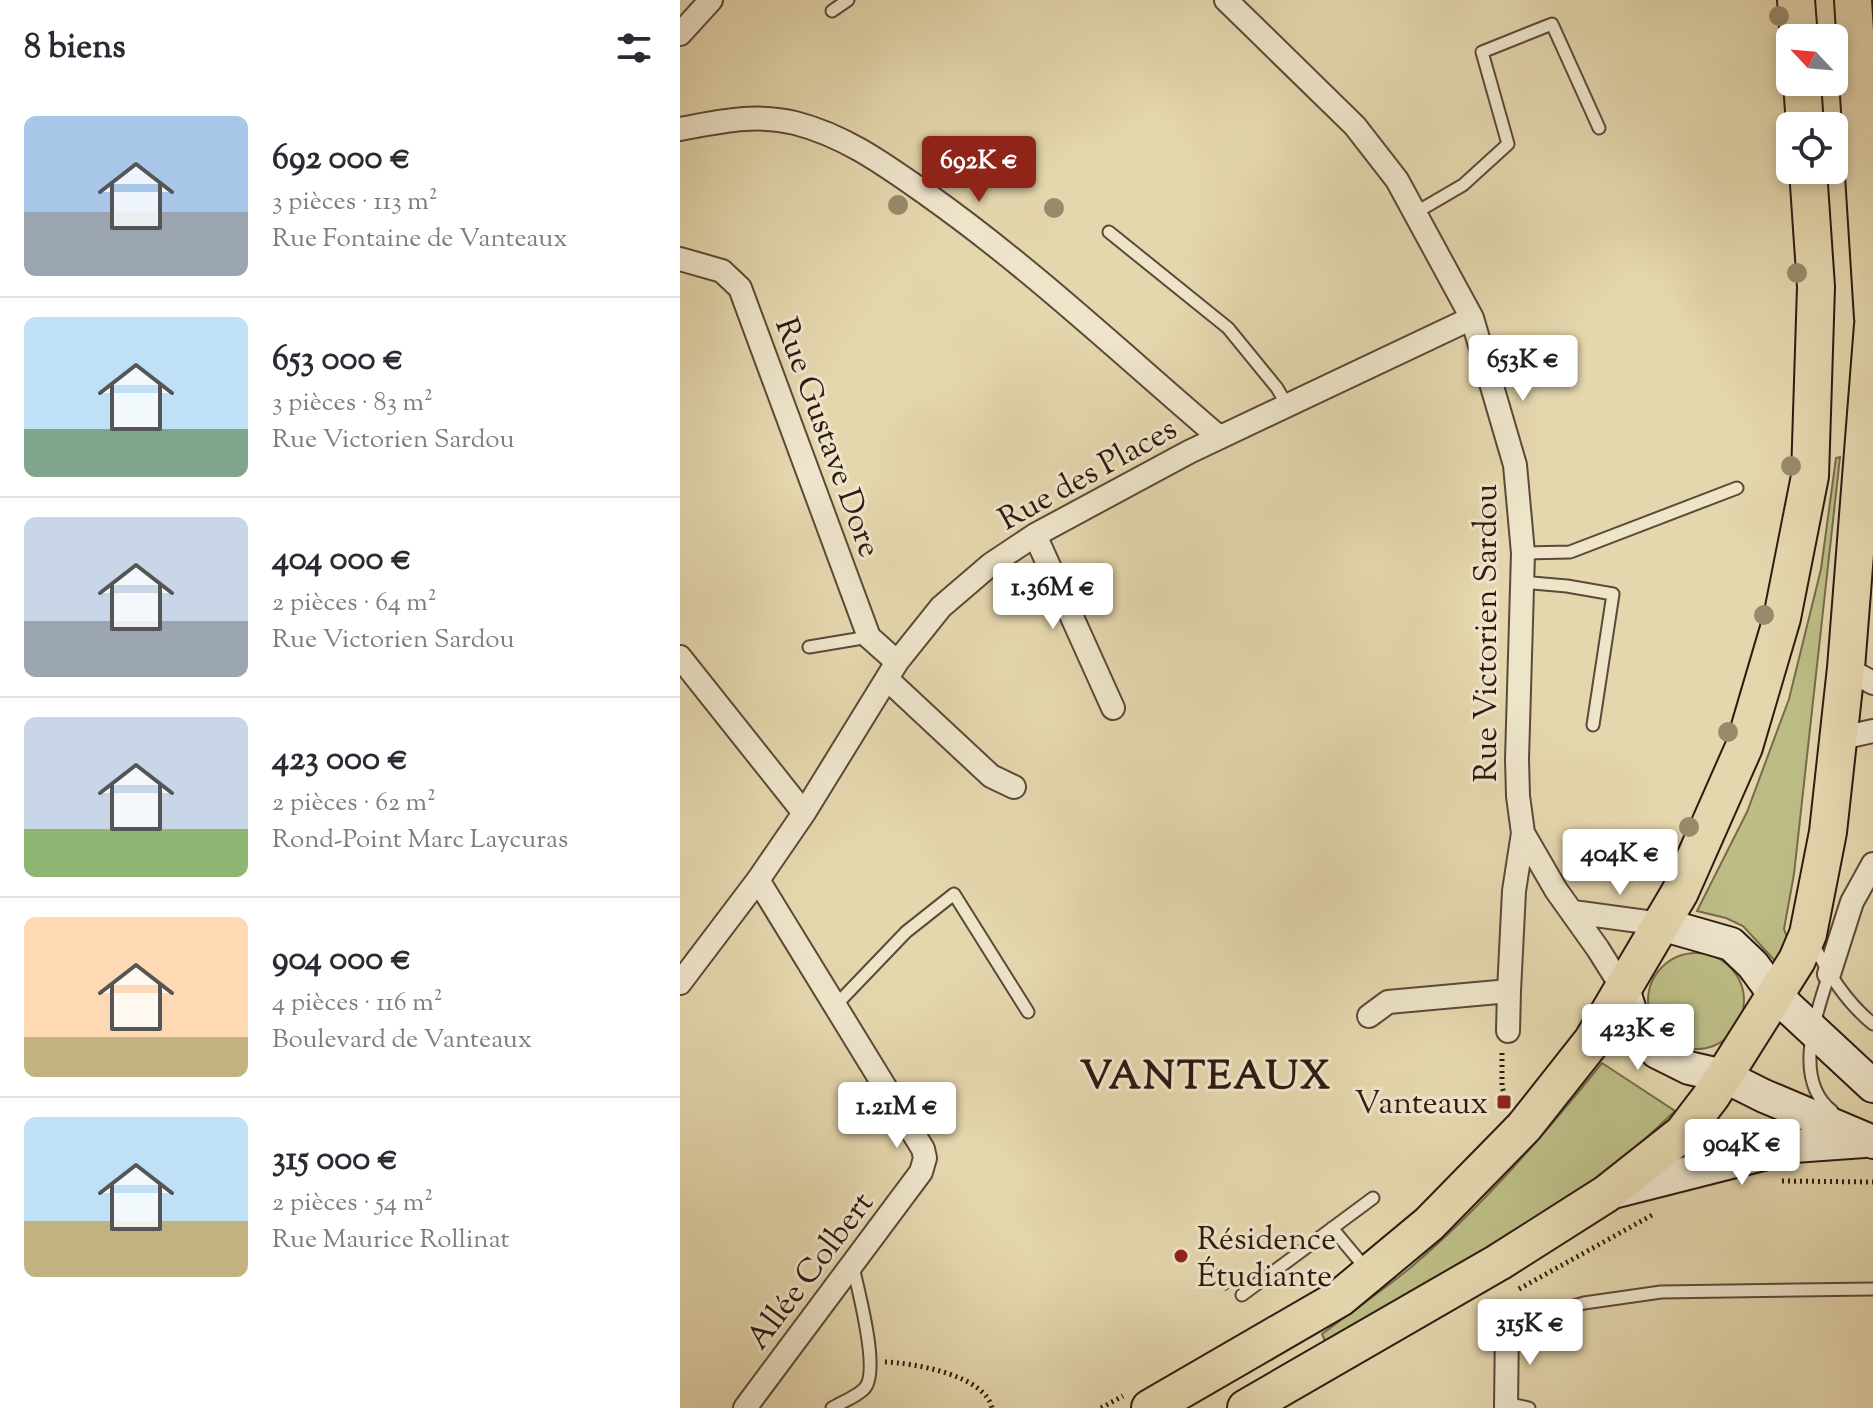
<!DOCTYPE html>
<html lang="fr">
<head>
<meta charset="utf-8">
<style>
  body { margin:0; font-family:"Sorts Mill Goudy",serif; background:#f2f2f3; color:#2b2b33; height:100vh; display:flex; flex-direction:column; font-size:30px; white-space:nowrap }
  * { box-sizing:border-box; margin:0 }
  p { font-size:26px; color:#7c7c81 }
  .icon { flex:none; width:44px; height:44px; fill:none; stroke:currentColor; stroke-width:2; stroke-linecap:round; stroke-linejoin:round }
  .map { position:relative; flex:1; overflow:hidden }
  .side { display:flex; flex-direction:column; background:#fff; width:680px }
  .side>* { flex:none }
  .needle { width:52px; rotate:296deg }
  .buttons { position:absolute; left:1096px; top:24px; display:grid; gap:16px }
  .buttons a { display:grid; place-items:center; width:72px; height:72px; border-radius:12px; background:#fff; box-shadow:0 4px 12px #0003; font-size:40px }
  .price { position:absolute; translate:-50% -68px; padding:0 18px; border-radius:8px; background:#fff; color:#222; font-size:26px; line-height:52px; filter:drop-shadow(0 2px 4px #0008) }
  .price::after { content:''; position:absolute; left:50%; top:48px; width:24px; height:18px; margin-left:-12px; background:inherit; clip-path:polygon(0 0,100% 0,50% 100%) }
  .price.active { background:#8f2418; color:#fff }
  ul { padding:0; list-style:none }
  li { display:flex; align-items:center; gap:24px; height:200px; padding:0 24px }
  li+li { border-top:2px solid #e1e1e2 }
  li span { display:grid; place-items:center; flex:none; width:224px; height:160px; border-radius:12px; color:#555 }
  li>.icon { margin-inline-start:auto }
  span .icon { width:96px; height:96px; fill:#fffc; stroke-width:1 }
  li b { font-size:34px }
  h2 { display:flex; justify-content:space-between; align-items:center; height:96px; padding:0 24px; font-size:34px }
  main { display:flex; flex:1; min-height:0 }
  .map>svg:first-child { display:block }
  .green { fill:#bcbc85; stroke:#766b4b; stroke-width:2 }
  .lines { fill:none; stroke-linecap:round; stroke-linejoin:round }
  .lane-casing { stroke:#5c4938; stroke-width:15 }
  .street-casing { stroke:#5c4938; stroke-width:26 }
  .secondary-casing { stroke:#2f1a11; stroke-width:36 }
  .primary-casing { stroke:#2f1a11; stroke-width:40 }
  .path { stroke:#2f1a11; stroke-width:5; stroke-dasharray:2 4; stroke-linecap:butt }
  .lane { stroke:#ede4ca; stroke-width:11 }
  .street { stroke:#ede4ca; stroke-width:22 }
  .secondary { stroke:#ede4ca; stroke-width:32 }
  .primary { stroke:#e4d6ad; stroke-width:36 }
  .tree { fill:#988a6a }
  .poi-dot { fill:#8f2418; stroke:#ede4ca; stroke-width:3 }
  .labels { text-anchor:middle; stroke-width:6; stroke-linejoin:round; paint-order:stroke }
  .street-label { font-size:32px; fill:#2f1a11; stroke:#ede4ca }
  .poi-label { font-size:32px; fill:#2f1a11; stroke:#ede4ca; text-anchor:end }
  .district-label { font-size:40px; font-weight:bold; letter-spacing:2px; fill:#2f1a11; stroke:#ede4ca }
</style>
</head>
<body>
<main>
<section class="side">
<h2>8 biens<svg class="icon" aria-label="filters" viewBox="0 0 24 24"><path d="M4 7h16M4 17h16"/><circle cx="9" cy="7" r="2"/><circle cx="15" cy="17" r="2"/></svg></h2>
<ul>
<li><span style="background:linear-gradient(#a9c7e8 60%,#9aa5b1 0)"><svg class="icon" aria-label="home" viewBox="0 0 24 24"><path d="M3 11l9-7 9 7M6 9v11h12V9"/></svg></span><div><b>692 000 €</b><p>3 pièces · 113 m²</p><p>Rue Fontaine de Vanteaux</p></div></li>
<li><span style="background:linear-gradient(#bfe0f5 70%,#7fa58c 0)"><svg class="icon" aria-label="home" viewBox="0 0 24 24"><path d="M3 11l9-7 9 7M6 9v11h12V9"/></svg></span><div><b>653 000 €</b><p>3 pièces · 83 m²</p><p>Rue Victorien Sardou</p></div></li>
<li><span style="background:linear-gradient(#c9d6e8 65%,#9aa5b1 0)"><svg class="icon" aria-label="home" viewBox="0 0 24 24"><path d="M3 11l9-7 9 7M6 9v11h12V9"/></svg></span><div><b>404 000 €</b><p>2 pièces · 64 m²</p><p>Rue Victorien Sardou</p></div></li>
<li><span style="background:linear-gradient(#c9d6e8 70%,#8fb573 0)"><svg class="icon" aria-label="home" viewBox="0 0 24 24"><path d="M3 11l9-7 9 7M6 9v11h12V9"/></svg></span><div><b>423 000 €</b><p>2 pièces · 62 m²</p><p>Rond-Point Marc Laycuras</p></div></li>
<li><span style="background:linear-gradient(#ffd9b3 75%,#c2b280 0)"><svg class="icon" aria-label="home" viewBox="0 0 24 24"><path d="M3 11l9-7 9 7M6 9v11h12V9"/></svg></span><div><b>904 000 €</b><p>4 pièces · 116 m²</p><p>Boulevard de Vanteaux</p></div></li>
<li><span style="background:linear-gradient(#bfe0f5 65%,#c2b280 0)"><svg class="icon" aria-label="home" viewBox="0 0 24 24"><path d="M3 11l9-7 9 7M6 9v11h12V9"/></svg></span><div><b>315 000 €</b><p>2 pièces · 54 m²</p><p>Rue Maurice Rollinat</p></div></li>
</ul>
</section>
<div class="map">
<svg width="1193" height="1408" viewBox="0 0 1193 1408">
  <rect width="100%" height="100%" fill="#e4d6ad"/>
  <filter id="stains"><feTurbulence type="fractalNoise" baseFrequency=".0025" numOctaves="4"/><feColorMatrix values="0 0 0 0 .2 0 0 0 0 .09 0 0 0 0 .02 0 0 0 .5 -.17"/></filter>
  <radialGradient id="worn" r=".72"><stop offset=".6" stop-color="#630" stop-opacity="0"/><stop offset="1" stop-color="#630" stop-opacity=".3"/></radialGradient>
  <path class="green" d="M1160 457 1114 874 1104 929 1108 940 1097 963 1063 926 1046 918 1017 911 1067 812 1109 699 1141 569 1156 458Z
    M968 1001a48 48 0 1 1 96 0a48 48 0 1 1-96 0Z
    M922 1063 995 1111 932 1170 894 1197 645 1341 642 1334C671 1312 702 1291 730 1268 801 1208 864 1135 922 1063Z"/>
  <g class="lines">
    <g class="lane-casing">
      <path id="lane" d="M152 11 168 0
        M735 213 783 185 828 144 802 52 872 24 919 128
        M429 232 548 328 597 388 607 405
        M843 553 890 552 1057 488
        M840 582 887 586 933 594 913 725
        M129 647 189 637
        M1132 942C1148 973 1166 1002 1193 1024
        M1149 974C1136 1015 1112 1080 1152 1111
        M156 1005 226 932 274 894 348 1012
        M652 1228 688 1271
        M562 1295 693 1198
        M827 1326 904 1303 981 1292 1193 1289
        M826 1403 849 1408
        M152 1408C162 1402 176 1397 184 1389 201 1373 178 1290 173 1267"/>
    </g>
    <g class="street-casing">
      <path id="street" d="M546 0 675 126 717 180 792 318 835 465 843 553 837 759 838 796 843 833 876 890 918 949 943 989
        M0 34 31 0
        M0 129C39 122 75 113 115 123 166 136 205 165 248 195 351 268 443 355 539 437
        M0 259 42 271 60 288 189 637 217 662
        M355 535 433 708
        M0 657 124 813
        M1166 668 1193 683
        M207 679 311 776 334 787
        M1157 739 1193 731
        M893 912 981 924
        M1149 974 1172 902 1193 864
        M0 983 78 880 124 813 217 662 261 607 310 565 355 535 509 452 792 318
        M689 1016 708 1002 829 991 834 891 843 833
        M828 1031 829 991
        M65 1408 241 1172 245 1158 243 1149 78 880
        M826 1408 827 1326"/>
    </g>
    <g class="secondary-casing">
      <path id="secondary" d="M981 924 1051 944 1073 965 1095 995 1193 1086
        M943 989 956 1029 977 1052 1009 1068 1044 1076 1084 1096 1193 1142
        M929 1193 1114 1146 1184 1141"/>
    </g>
    <g class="primary-casing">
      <path id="primary" d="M1116 0 1119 38
        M1173 0 1193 318
        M1122 82 1125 126
        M470 1408 660 1298 749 1224 844 1127 912 1041 1000 892 1064 747 1102 618 1130 476 1136 287 1128 170
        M566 1408 819 1262 926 1194 1003 1133 1032 1095 1117 960 1128 934 1148 832 1166 668 1193 325"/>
    </g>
    <path class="path" d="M822 1053V1086L826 1102
      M1102 1181 1193 1182
      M534 1269 547 1290
      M839 1289 974 1214
      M205 1362C233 1363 305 1375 312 1408
      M421 1408 443 1396"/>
    <use href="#lane" class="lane"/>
    <use href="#street" class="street"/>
    <use href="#secondary" class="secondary"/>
    <use href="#primary" class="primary"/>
  </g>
  <g class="tree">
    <circle cx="1099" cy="16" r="10"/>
    <circle cx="218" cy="205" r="10"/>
    <circle cx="374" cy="208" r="10"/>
    <circle cx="1117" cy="273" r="10"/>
    <circle cx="1111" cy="466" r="10"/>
    <circle cx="1084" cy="615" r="10"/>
    <circle cx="1048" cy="732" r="10"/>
    <circle cx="1009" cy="827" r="10"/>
  </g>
  <g class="poi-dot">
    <rect x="816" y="1094" width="16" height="16" rx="4"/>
    <circle cx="501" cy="1256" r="8"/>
  </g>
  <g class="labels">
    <g class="street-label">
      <text transform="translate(149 437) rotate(70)" y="11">Rue Gustave Dore</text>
      <text transform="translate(407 473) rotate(-29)" y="11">Rue des Places</text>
      <text transform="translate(805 633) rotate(-90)" y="11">Rue Victorien Sardou</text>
      <text transform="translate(129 1270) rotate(-53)" y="11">Allée Colbert</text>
    </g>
    <g class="poi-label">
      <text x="808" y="1113">Vanteaux</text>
      <text x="517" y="1249" text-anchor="start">Résidence<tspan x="517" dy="37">Étudiante</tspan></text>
    </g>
    <g class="district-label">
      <text x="526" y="1088">VANTEAUX</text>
    </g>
  </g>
  <rect width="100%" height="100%" filter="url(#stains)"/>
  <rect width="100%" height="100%" fill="url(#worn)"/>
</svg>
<div class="buttons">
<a><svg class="needle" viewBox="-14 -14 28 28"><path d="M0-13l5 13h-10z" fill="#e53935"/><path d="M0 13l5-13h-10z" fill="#7c7c81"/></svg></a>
<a><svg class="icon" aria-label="locate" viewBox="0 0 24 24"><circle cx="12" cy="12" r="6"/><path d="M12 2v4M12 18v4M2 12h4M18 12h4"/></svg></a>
</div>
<b class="price active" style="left:299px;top:204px">692K €</b>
<b class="price" style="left:843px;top:403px">653K €</b>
<b class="price" style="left:373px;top:631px">1.36M €</b>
<b class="price" style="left:940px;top:897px">404K €</b>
<b class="price" style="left:958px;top:1072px">423K €</b>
<b class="price" style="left:217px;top:1150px">1.21M €</b>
<b class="price" style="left:1062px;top:1187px">904K €</b>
<b class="price" style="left:850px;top:1367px">315K €</b>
</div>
</main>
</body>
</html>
